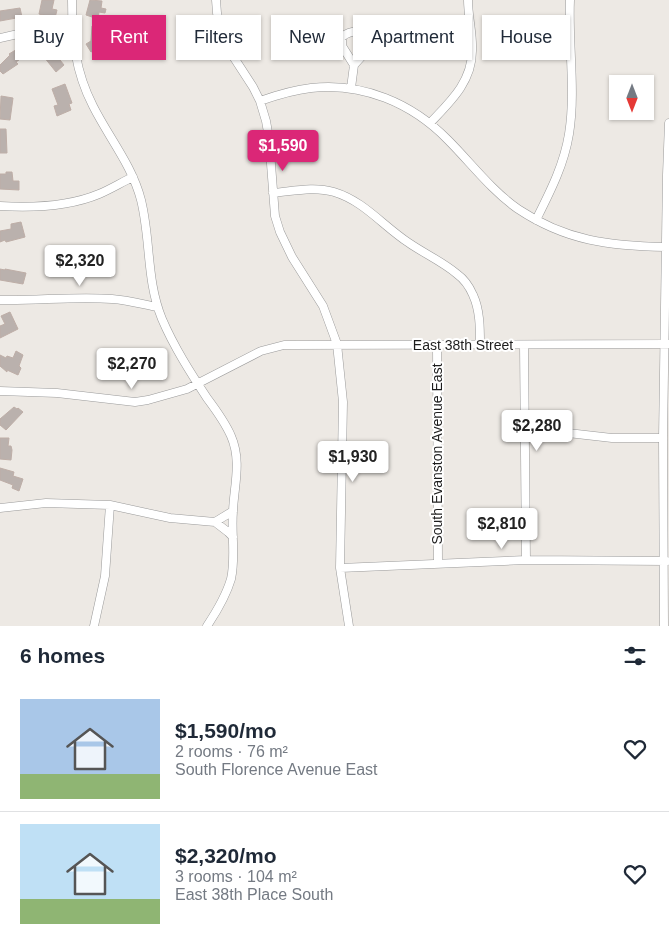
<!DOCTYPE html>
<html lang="en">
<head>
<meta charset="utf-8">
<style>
  body { margin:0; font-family:Arial,sans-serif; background:#f6f6f7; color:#1f2937; height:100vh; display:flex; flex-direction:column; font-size:19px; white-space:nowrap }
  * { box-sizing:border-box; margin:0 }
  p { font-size:16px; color:#747a83 }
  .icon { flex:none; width:28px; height:28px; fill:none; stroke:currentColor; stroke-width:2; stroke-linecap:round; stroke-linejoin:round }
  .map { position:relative; height:626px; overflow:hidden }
  .panel { display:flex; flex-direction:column; background:#fff; flex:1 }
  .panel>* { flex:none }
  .guide { position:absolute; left:15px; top:15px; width:640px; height:45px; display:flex; gap:10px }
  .needle { width:32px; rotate:180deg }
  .controls { position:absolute; left:609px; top:75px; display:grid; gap:10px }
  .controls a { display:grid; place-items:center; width:45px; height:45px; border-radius:0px; background:#fff; box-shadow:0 1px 4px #0004; font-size:25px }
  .price { position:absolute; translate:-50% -42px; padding:0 11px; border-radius:5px; background:#fff; color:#222; font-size:16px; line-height:32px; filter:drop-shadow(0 1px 2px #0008) }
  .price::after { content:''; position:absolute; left:50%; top:30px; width:15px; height:11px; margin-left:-8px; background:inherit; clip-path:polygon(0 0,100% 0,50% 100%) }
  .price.on { background:#db2777; color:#fff }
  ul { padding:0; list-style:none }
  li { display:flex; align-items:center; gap:15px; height:125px; padding:0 20px }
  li+li { border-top:1px solid #e0e1e3 }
  li span { display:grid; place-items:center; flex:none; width:140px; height:100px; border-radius:0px; color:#555 }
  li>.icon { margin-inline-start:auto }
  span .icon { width:60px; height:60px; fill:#fffc; stroke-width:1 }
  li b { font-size:21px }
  h2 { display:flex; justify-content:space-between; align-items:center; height:60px; padding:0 20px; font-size:21px }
  .chip { padding:0 18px; border-radius:0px; background:#fff; box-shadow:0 1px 4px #0004; font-size:18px; line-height:45px }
  .chip.on { background:#db2777; color:#fff }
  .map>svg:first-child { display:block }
  .building { fill:#bab1ad; stroke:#beaea7 }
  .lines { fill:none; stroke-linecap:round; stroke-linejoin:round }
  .minor-casing { stroke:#9a9a9a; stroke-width:9 }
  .minor { stroke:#fff; stroke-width:8 }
  .labels { text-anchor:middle; stroke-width:4; stroke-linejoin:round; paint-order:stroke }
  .street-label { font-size:14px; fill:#1d1d1d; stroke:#fff }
</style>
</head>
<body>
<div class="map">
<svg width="669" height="626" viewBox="0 0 669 626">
  <rect width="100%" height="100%" fill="#ede9e4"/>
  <path class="building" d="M42 0H54L52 9 57 10 55 18 39 14Z
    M90 0 102 1 101 8 106 9 105 13 99 12 98 19 86 15Z
    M20 8 22 17 0 21V11Z
    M92 26H102L104 39 110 42 107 49 100 47 91 52 86 44 91 41Z
    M48 45 64 65 56 72 40 52Z
    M19 48 23 52 21 54 23 57 16 62 18 64 3 74 0 71V65L10 55 9 54Z
    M65 84 72 103 69 104 71 110 57 116 54 106 58 105 52 89Z
    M1 96 13 98 10 120 0 119Z
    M0 129H6L7 153H0Z
    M6 172H12L13 181H19V190L0 189V174H6Z
    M21 222 25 237 6 242 5 240 0 242V231L11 229V224Z
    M0 269 5 270V269L26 273 23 284 0 280Z
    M10 312 18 329 0 338V326L5 324 1 316Z
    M16 351 23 355 19 366 21 368 18 375 7 370V372L0 366V355L6 358 7 356 13 358Z
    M14 407 17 409 18 408 23 412 6 430 0 425V419Z
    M0 438H9L8 446H11L12 450 11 460 0 459Z
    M0 468 14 472 13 476 23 479 19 491 12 488 13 485 0 480Z"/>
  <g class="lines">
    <g class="minor-casing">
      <path id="minor" d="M72 0C72 39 75 71 93 106 109 138 132 165 141 200 151 240 146 280 162 319 174 347 190 372 207 398 216 410 225 422 231 436 242 461 234 486 233 511 231 534 236 557 231 579 226 596 217 611 207 626
        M216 0 217 13 222 35 229 50 253 87 260 101 266 121 269 138 275 216 280 232 292 257 323 306 337 344 343 402 340 568 349 626
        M0 38 31 31 72 33
        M351 88 354 65 342 46V37C350 30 359 30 369 33L372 36V45L354 65
        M260 101C277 95 293 90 311 88 362 82 412 103 448 140 471 163 491 190 518 209 566 241 610 246 666 247
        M430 123C450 102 472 82 472 51 473 34 468 17 468 0
        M273 193C294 191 314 186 334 192 364 201 383 226 409 243 425 254 443 262 457 274 464 279 470 288 473 295 480 310 480 328 480 344
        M0 206C33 208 68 207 99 194 111 189 122 182 133 177
        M536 220C550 192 564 165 569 134 576 91 568 44 570 0
        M0 300C37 301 75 296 112 299 127 300 142 304 157 307
        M437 345 438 563
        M524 345 526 560
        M0 391 57 393 135 402 148 400 187 389 261 351 284 345 669 344
        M526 431 568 433 612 438H663
        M0 508 46 503 110 505 170 518 215 522 228 532 233 537
        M215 522 233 511
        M340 568 526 560 667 561
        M94 626 105 576 110 505
        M664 626 663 438 667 175 669 123"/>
    </g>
    <use href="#minor" class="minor"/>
  </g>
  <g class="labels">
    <g class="street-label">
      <text x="463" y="350">East 38th Street</text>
      <text transform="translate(437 454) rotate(-90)" y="5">South Evanston Avenue East</text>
    </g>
  </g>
</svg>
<div class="controls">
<a><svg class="needle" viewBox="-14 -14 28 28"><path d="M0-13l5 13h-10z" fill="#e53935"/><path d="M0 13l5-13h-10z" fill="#747a83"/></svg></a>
</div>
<b class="price on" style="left:283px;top:172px">$1,590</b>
<b class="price" style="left:80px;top:287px">$2,320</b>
<b class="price" style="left:132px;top:390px">$2,270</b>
<b class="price" style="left:537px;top:452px">$2,280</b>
<b class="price" style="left:353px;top:483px">$1,930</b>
<b class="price" style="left:502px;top:550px">$2,810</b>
<div class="guide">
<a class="chip">Buy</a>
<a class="chip on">Rent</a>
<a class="chip">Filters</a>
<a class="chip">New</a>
<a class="chip">Apartment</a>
<a class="chip">House</a>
</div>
</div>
<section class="panel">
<h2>6 homes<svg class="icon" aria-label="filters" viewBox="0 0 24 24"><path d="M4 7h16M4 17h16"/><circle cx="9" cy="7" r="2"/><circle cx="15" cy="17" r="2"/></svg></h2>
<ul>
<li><span style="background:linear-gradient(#a9c7e8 75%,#8fb573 0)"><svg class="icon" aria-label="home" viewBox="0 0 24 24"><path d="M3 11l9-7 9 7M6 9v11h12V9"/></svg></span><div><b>$1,590/mo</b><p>2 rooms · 76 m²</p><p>South Florence Avenue East</p></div><svg class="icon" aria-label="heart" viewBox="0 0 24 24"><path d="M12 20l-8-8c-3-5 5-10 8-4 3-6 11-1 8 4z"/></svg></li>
<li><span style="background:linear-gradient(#bfe0f5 75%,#8fb573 0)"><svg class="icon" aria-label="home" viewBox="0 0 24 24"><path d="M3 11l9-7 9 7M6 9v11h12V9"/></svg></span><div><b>$2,320/mo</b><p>3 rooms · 104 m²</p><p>East 38th Place South</p></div><svg class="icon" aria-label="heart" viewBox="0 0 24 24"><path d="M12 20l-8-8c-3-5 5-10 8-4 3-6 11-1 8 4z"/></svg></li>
</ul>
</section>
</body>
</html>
